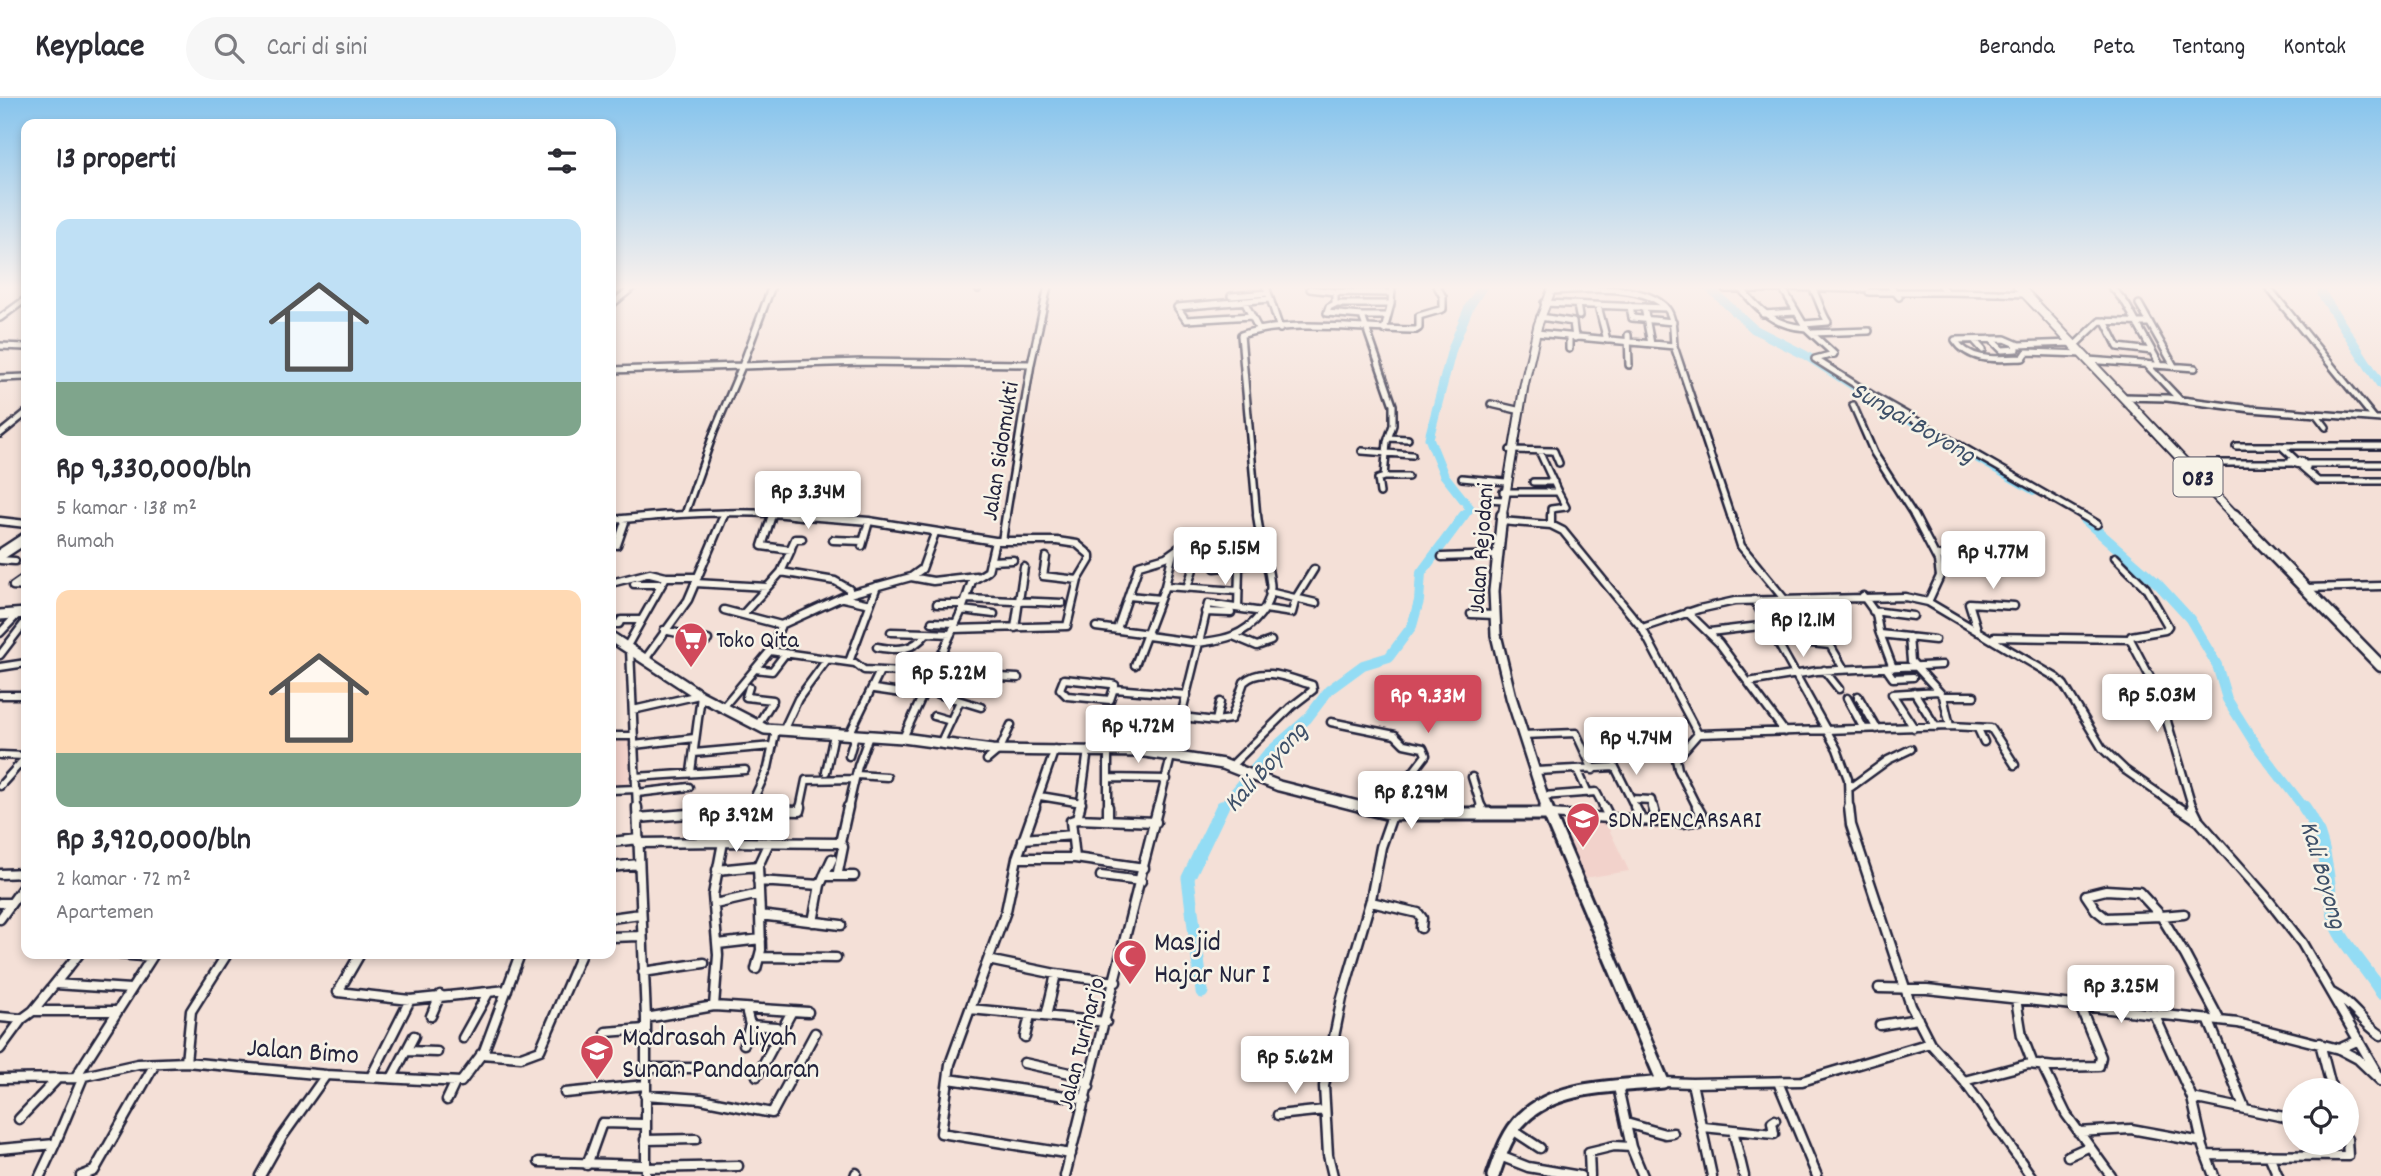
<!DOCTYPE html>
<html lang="id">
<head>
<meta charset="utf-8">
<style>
  body { margin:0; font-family:Dekko,sans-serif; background:#f7f7f7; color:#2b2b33; height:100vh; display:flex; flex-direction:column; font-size:26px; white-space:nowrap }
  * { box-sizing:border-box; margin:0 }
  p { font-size:23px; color:#7c7c81 }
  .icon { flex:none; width:38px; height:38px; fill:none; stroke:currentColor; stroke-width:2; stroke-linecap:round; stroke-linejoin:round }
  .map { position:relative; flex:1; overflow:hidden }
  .side { position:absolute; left:21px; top:21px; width:595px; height:840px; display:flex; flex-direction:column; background:#fff; border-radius:14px; box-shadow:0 4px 10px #0003 }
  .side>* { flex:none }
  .tools { position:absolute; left:2282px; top:980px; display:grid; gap:14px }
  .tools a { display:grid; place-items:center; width:77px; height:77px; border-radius:50%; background:#fff; box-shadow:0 4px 10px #0003; font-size:35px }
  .price { position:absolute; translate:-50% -60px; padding:0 16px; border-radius:7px; background:#fff; color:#222; font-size:23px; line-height:46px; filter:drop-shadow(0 2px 4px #0008) }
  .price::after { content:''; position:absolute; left:50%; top:42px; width:21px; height:16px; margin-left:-10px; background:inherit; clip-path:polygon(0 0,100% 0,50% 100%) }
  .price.on { background:#d1495b; color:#fff }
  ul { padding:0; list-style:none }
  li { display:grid; align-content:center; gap:14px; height:371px; padding:0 35px }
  li span { display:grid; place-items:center; height:217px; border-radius:14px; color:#555 }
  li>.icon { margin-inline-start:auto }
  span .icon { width:126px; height:126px; fill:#fffc; stroke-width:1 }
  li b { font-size:30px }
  h2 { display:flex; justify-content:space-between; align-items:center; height:84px; padding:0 35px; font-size:30px }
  header { display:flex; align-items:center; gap:42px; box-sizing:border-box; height:98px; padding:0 35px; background:#fff; border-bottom:2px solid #e1e1e2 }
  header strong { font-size:33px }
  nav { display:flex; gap:38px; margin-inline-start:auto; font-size:24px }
  .search { width:490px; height:63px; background:#f7f7f7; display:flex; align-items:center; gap:18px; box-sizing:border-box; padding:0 24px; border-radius:38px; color:#7c7c81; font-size:26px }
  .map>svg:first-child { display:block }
  .built { fill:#f2d2cb }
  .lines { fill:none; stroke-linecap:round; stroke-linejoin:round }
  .river-far2 { stroke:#93dcf4; stroke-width:9 }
  .river-far1 { stroke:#93dcf4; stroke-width:10 }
  .river { stroke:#93dcf4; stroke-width:13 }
  .street-far2-casing { stroke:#22223b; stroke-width:10 }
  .street-far1-casing { stroke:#22223b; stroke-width:11 }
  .street-casing { stroke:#22223b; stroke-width:13 }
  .secondary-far2-casing { stroke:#22223b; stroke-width:11 }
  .secondary-far1-casing { stroke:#22223b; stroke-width:14 }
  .secondary-casing { stroke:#22223b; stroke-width:17 }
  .primary-far1-casing { stroke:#22223b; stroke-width:12 }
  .primary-casing { stroke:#22223b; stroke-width:15 }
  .street-far2 { stroke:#f7f3e8; stroke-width:5 }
  .street-far1 { stroke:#f7f3e8; stroke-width:6 }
  .street { stroke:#f7f3e8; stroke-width:8 }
  .secondary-far2 { stroke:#f7f3e8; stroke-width:7 }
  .secondary-far1 { stroke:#f7f3e8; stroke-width:9 }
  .secondary { stroke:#f7f3e8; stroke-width:11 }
  .primary-far1 { stroke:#f7f3e8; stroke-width:8 }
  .primary { stroke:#f7f3e8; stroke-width:10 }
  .labels { text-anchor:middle; stroke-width:5; stroke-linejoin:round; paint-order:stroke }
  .shield { fill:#f7f3e8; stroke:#62616f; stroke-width:2 }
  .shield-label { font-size:23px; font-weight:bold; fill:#22223b }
  .street-label { font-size:24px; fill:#22223b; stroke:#f7f3e8 }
  .poi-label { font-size:24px; fill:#22223b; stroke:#f7f3e8; text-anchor:start }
  .water-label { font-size:26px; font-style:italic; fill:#3e5069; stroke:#f7f3e8 }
  .near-poi-label { font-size:28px; fill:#22223b; stroke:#f7f3e8; text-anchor:start }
  .near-street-label { font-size:28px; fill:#22223b; stroke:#f7f3e8 }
</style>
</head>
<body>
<header>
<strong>Keyplace</strong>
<div class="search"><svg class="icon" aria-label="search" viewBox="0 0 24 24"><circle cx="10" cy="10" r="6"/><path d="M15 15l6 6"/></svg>Cari di sini</div>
<nav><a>Beranda</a><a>Peta</a><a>Tentang</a><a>Kontak</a></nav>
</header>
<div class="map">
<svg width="2381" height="1078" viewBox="0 0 2381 1078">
  <rect width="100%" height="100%" fill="#f4e0d7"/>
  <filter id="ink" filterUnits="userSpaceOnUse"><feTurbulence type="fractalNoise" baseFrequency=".0143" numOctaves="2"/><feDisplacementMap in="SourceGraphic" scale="14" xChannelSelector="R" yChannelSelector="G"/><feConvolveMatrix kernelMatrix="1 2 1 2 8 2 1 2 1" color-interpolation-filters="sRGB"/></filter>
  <g filter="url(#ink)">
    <path class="built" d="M611 639H630L629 690 611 691Z
      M1605 723 1629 773 1584 780 1560 729Z"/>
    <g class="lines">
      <path class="river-far2" d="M1707 188 1754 231 1805 257 1877 303
        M2323 188 2322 196 2381 287
        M1909 321 2035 393
        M1463 419 1470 410 1444 377 1429 340 1452 251 1469 209 1483 188"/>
      <path class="river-far1" d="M2085 422 2158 486 2190 521 2217 567 2227 601 2257 649 2305 711
        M1221 711 1267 656 1307 621 1329 592 1363 567 1389 559 1412 528 1419 503 1421 475 1464 417"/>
      <path class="river" d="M2304 709C2330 743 2326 787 2336 827 2341 843 2371 876 2381 894
        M1202 894 1188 780 1222 709"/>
      <g class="street-far2-casing">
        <path id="street-far2" d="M772 188 742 268 862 264 1031 266
          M1266 188 1280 231
          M1890 188 1895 194H1946L1941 188
          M2111 188 2126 206 2160 267
          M2267 188 2374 320
          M1781 189 1860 191 1866 190 1865 188
          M978 191 979 188
          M1310 191 1335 194
          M1725 191H1783L1806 230 1834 256 1815 261 1875 299 2085 419
          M1741 191C1761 214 1775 228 1806 230
          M1869 194H1895L1899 199
          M1946 194 1998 195
          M2001 195 2025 196
          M1231 198 1268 195
          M1244 203 1259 232
          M1544 205 1666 210
          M1335 206V194L1392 195
          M2139 206 2174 268
          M611 207 633 189
          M1577 207 1579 218
          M1598 208 1607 242
          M1630 208 1632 220 1673 224
          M1644 209 1651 246
          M1763 216 1796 214
          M1252 218 1186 222 1177 209 1270 201
          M1362 218 1327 215 1329 209 1335 206H1391
          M1540 219 1573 224 1575 240
          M0 220 26 201
          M2105 223 2118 249 2152 253
          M1804 226 1828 224C1821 214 1819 201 1812 190
          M1384 232 1391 206 1392 188
          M1536 235 1674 248C1673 236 1674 220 1667 211 1645 184 1581 192 1550 193
          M1812 235 1869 233
          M1628 237 1629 267
          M1569 239V251
          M1991 241 2002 252 2017 251 2016 246
          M1955 242C1970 265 1998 261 2023 260L2027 254 2083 256
          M1955 242 2005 241 2019 247 2071 245
          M1974 242 1983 252
          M0 248 26 249
          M1674 248 1731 419
          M2073 249 2100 223 2150 225
          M2088 262 2195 270
          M2146 266 2180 302
          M611 272 742 268 714 334 685 416
          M0 280 26 279
          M2122 299 2167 300 2251 311 2381 321
          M1491 306 1517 312
          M1853 307 1874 355 1915 419
          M2316 316 2326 329
          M0 336 26 315
          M1388 340 1408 341
          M2236 348H2381
          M2281 348 2295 361
          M1510 352 1554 353 1559 365
          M1362 353 1412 357
          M1539 353 1558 394
          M2291 362 2302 363 2307 369 2293 365Z
          M2184 365H2293
          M2307 366H2381
          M2302 369 2318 383H2381
          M1384 379H1408
          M1462 380 1505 384
          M1533 384H1554
          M1503 394H1558L1566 409 1551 411V419
          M1380 395 1378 381 1384 379 1387 344 1393 327V307L1362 218H1387
          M1485 401 1504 402
          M647 419C699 415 754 412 806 419
          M723 419 725 415
          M771 419 772 416
          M1006 419 1031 266 1048 188
          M1257 419 1241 237C1287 220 1365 232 1416 232L1419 230V218L1443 211V199L1437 188"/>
      </g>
      <g class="street-far1-casing">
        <path id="street-far1" d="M793 417 869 423 995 443H1057L1077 446 1090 457V462L1078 482 1067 528 953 531
          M1551 417V427
          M1731 417 1741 448 1798 518
          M1914 417 1938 463 1940 478 1928 504
          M2082 417 2097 426
          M611 422 669 417
          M0 423 26 426
          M1501 423 1551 427 1563 433 1642 530 1699 511 1735 503 1905 499 1928 504 2057 580 2064 587 2102 650 2125 672 2181 711
          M833 442 863 443
          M1002 443 1006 417
          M617 447 626 421
          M862 448 869 423
          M791 450 795 441H802
          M1935 457 1971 464 1975 459H1998L1996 454 2014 453
          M1046 459 1043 478 1078 482
          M1442 459 1497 457
          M0 462 15 463
          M990 463 1013 462
          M1215 470 1266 465
          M781 474 835 483 849 491V496
          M911 479 933 483 976 478
          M611 485 650 475 666 479H698
          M695 485 767 489
          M634 486H661
          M13 488 26 479
          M13 488 26 489
          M1165 488 1238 493
          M1187 490 1194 468
          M2306 490 2381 488
          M1269 494 1316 505
          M1129 498 1160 501
          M1863 498 1876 516 1879 533 1893 570
          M843 500 870 506
          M966 501 1062 505
          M1829 501 1835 513
          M1754 502 1837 651 1848 681 1849 711
          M937 506H964
          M1238 510 1239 470
          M1265 511 1292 515 1296 500 1314 471
          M724 512 781 527
          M962 512 994 516
          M1873 513 1913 518
          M1205 514 1231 515
          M1687 514 1719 545 1785 634
          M744 515 781 474 791 452 762 448 772 417
          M1471 516 1494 517
          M932 524 955 525
          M611 526H619L621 522H641
          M1096 529 1149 536
          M1015 530 1024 469
          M1642 530 1698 636
          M1117 531 1139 467 1166 459 1180 449 1206 439 1241 443 1259 441
          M664 532 708 542
          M1710 534 1768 527
          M1978 534 1969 505 2014 508
          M0 535 18 516
          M927 535 951 536
          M1880 536 1935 542
          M1148 538 1199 545 1208 506 1263 514
          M1233 538 1257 548 1271 543
          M1909 539 1911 563 1943 598 1950 628
          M1994 539 2130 541 2131 538 2165 532 2168 528 2146 490 2115 459
          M2130 541 2159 596 2193 711
          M1811 545 1830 547 1844 571
          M627 548 666 479
          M877 549C898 553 913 553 927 535L891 534
          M630 551 637 711
          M770 553 855 565 864 572 1018 580
          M0 557 26 523
          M646 560 688 502 724 417
          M849 564 877 488
          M1135 567 1165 488 1173 455
          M0 569 26 565
          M1886 570 1893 580 1913 579
          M755 571 772 573 785 556
          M1824 572 1839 591
          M1064 581 1111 586 1115 587 1110 602 1067 598 1060 591Z
          M1748 584 1817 573 1942 567
          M749 589 746 599 773 602 757 628
          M874 591 922 598
          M1115 591 1187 597
          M925 592 981 609
          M1914 594 1936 629
          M938 596 950 576
          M0 597H26
          M1858 598 1877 631
          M1943 598H1974
          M1847 600 1864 631
          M953 601 963 577
          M724 608 770 553 781 527 849 496 911 479 922 471 935 435
          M633 612 695 598
          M934 618 951 623
          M1182 619 1216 623 1231 621 1244 584C1262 567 1291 581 1312 587L1313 592 1291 609 1231 668
          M1216 623 1220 604
          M1331 624 1395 637 1404 646 1423 650 1426 657 1407 682 1394 711
          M1914 630 1892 596 1938 593
          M1978 631 1984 644
          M783 633 798 601 826 563
          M849 637 880 573
          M1522 637 1576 635 1593 672
          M611 638H634
          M903 640 962 512 972 483 988 473 995 443
          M940 646 960 603
          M634 647 695 640
          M1108 653V711
          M694 655 773 648
          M0 657 26 658
          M849 658 855 637
          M987 662 1000 651 1011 627
          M1536 673 1615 669 1636 711
          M1578 673 1588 695
          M691 674 701 598
          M826 674 834 636
          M857 677 887 679
          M635 679 745 672
          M1472 679 1482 711
          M1108 680 1167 681
          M0 688 26 659
          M1851 689 1888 662 1911 651
          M611 692 637 691
          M637 695 689 689
          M1040 698 1082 705
          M1543 698 1596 694 1605 711
          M1632 701 1651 702 1653 711
          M749 711 768 670 776 632
          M800 711 806 682 855 681
          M848 711 858 668 869 638
          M1034 711 1055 651
          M1080 711 1088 652
          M1158 711 1199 545C1210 543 1222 542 1232 538 1253 530 1274 507 1270 483 1267 460 1259 440 1257 417
          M1698 711 1678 671 1676 661 1698 636 1950 628 1991 630 2015 667"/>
      </g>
      <g class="street-casing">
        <path id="street" d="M637 709 646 920V1078
          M1035 709 1017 760 1006 813 970 911 1106 924
          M1108 709V722
          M1481 709 1484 717
          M1604 709 1610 721
          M1635 709 1642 723
          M1653 709 1657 724
          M2178 709 2199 723
          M2192 709 2199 723 2266 799 2302 845 2379 978
          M748 712 800 713 801 709
          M1550 716 1684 725 1699 722 1701 716 1697 709
          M638 720 713 714
          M1077 721 1156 724
          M1023 741 1073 737
          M611 744 639 741
          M769 744 758 768 760 817 841 827
          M640 745 723 744 735 721 750 709
          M1017 760H1075L1071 723 1077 721 1080 709
          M1075 760 1144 770
          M611 769 638 766
          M717 772 758 768
          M838 774 843 749 840 745 848 709
          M0 776 26 775
          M824 778H854
          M1101 778 1141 783
          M758 783 820 787
          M2106 792 2139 794 2161 818 2106 820 2096 812 2086 797Z
          M1371 804 1418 815 1422 820 1421 830
          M0 805H11
          M715 806 759 796
          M2161 818 2185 857 2220 923
          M2161 818 2184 816
          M611 820 640 816
          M0 821 26 785
          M813 824 820 787 832 761
          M611 839 640 838
          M718 846 761 841
          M120 856 152 859
          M360 856 338 894 410 902 507 892
          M760 859 836 860
          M988 862 1056 876 1116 884
          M756 871 761 852 760 817
          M643 874 704 865
          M55 886 130 891
          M1879 890 1927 891 2238 925 2339 951 2358 961 2381 983
          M2332 895C2352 905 2362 925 2381 937
          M2016 901 2022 938 2033 966
          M714 908 808 914
          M970 911 950 966 941 1035 1071 1056
          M33 913H116
          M2154 916 2192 1000 2203 1049 2214 1078
          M431 918 440 897
          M1046 918 1056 876
          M0 919 22 921 0 951
          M646 920 714 908 718 857 713 797 723 744 840 745
          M22 921 33 913 79 856
          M2208 921 2245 1011 2294 1021
          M750 927 776 929
          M1880 927 1918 921
          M606 934 645 931
          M747 937 771 941
          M1025 939 1030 917
          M463 940 488 895
          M1930 945 1964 983 2031 1078
          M2320 945 2332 992
          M744 946 750 927 746 911
          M2339 951 2359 942
          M406 953 437 954
          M481 956 521 959 540 952 581 856
          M186 964 191 913 227 856
          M1024 965 1079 977 1089 989
          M2042 967 2066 1016 2111 1078
          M645 970H695
          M757 978 792 913
          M371 979 410 902
          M75 980 154 856
          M392 980 414 938
          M0 981 75 980 138 966 186 964 326 977 461 984 484 953 520 856
          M949 981 1086 1001
          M1964 983 2029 966 2055 969 2099 968 2101 959 2080 908
          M1663 984 1692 985 1712 1078
          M1778 984 1817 1078
          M1692 985 1802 983 1930 945 1911 908 1851 727 1849 709
          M1618 989 1631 1049 1643 1078
          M565 995 645 987
          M645 997 701 1001 772 1015 815 935
          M2192 1000 2245 1011
          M447 1002 455 985
          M1278 1017 1325 1012
          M19 1021 58 980
          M1626 1025 1665 1036 1673 1035
          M1703 1029 1774 1036 1772 1024 1775 1022
          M1733 1032 1744 1078
          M1514 1033 1540 1050
          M2078 1034 2131 1031 2202 1044
          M645 1042 696 1041
          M55 1046 83 979
          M0 1051 55 1046 40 1078
          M2206 1057 2348 1058 2347 1041
          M2269 1057 2278 1078
          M1500 1058 1528 1069 1580 1078
          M2068 1058 2088 1049
          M539 1064 646 1067
          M587 1067 602 1025 645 1026
          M646 1070 738 1068
          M81 1078 94 1073 155 966
          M260 1078 282 1039 326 977
          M855 1078 856 1075
          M1065 1078 1158 709
          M1333 1078 1328 1057 1324 988 1342 900 1371 801 1381 749 1395 709
          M1590 1078 1589 1054 1614 1048 1631 1049"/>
      </g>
      <g class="secondary-far2-casing">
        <path id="secondary-far2" d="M1502 419 1524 288 1538 227 1553 188"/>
      </g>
      <g class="secondary-far1-casing">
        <path id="secondary-far1" d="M1502 417 1494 493 1496 537 1511 599 1547 711
          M0 517 26 515
          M611 539 701 598 765 631 903 640 992 652 1145 654 1223 666 1279 688 1370 711"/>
      </g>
      <g class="secondary-casing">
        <path id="secondary" d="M1363 709 1392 716H1550
          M1493 1078C1500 1058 1507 1035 1523 1020 1557 986 1618 989 1663 984L1546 709"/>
      </g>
      <g class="primary-far1-casing">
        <path id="primary-far1" d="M2018 188 2236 419"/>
      </g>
      <g class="primary-casing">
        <path id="primary" d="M2234 417 2381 568
          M0 457 26 440"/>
      </g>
      <use href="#street-far2" class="street-far2"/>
      <use href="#street-far1" class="street-far1"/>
      <use href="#street" class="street"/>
      <use href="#secondary-far2" class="secondary-far2"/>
      <use href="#secondary-far1" class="secondary-far1"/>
      <use href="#secondary" class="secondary"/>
      <use href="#primary-far1" class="primary-far1"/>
      <use href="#primary" class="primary"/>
    </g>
  </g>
  <linearGradient id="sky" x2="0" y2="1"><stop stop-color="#86c4ed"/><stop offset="0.56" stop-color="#faf1ed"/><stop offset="1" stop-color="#faf1ed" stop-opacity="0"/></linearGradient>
  <rect width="2381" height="338" fill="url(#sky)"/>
  <defs>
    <g id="supermarket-pin" transform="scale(1.75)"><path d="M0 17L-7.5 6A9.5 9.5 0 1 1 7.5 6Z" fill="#d1495b" stroke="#f7f3e8"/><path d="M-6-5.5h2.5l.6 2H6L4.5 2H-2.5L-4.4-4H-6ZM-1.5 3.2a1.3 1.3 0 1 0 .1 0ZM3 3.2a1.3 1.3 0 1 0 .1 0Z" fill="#fff"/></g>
    <g id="school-pin" transform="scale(1.75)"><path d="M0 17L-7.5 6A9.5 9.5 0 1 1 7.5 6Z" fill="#d1495b" stroke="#f7f3e8"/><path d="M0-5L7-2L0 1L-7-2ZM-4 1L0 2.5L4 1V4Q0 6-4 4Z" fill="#fff"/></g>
    <g id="mosque-pin" transform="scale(1.75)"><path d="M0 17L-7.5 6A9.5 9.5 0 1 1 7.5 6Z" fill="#d1495b" stroke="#f7f3e8"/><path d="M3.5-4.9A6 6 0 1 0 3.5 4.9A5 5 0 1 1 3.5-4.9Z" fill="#fff"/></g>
  </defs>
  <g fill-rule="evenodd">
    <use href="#supermarket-pin" x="691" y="541"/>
    <use href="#school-pin" x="1583" y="721"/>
    <use href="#mosque-pin" x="1130" y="858"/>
    <use href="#school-pin" x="597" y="953"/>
  </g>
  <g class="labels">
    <rect class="shield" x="2173.5" y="359.5" width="49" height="39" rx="5"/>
    <g class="shield-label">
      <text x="2198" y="387">083</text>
    </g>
    <g class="street-label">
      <text transform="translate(999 353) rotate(-81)" y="8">Jalan Sidomukti</text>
      <text transform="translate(1480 450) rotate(-86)" y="8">Jalan Rejodani</text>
      <text transform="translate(1080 945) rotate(-76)" y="8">Jalan Turiharjo</text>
    </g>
    <g class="poi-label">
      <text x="716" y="549">Toko Qita</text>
      <text x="1608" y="729">SDN PENCARSARI</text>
    </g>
    <g class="water-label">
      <text transform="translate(1914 323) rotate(30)" y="9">Sungai Boyong</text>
      <text transform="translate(1264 668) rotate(-48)" y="9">Kali Boyong</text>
      <text transform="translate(2325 776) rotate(74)" y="9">Kali Boyong</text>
    </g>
    <g class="near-poi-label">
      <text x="1154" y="852">Masjid<tspan x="1154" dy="32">Hajar Nur I</tspan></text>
      <text x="622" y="947">Madrasah Aliyah<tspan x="622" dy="32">Sunan Pandanaran</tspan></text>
    </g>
    <g class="near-street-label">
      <text transform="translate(303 951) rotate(4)" y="10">Jalan Bimo</text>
    </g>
  </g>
</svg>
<div class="tools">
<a><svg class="icon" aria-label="locate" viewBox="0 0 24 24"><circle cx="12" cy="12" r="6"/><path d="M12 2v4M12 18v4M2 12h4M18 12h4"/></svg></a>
</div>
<b class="price" style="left:808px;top:433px">Rp 3.34M</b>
<b class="price" style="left:1225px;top:489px">Rp 5.15M</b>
<b class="price" style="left:1993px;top:493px">Rp 4.77M</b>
<b class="price" style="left:1803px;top:561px">Rp 12.1M</b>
<b class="price" style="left:949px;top:614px">Rp 5.22M</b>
<b class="price" style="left:2157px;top:636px">Rp 5.03M</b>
<b class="price on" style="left:1428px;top:637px">Rp 9.33M</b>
<b class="price" style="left:1138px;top:667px">Rp 4.72M</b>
<b class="price" style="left:1636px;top:679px">Rp 4.74M</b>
<b class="price" style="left:1411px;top:733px">Rp 8.29M</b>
<b class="price" style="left:736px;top:756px">Rp 3.92M</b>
<b class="price" style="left:2121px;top:927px">Rp 3.25M</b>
<b class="price" style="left:1295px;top:998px">Rp 5.62M</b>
<section class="side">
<h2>13 properti<svg class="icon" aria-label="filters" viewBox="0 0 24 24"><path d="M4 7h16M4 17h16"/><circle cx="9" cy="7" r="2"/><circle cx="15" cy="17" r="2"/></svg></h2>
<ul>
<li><span style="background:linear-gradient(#bfe0f5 75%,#7fa58c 0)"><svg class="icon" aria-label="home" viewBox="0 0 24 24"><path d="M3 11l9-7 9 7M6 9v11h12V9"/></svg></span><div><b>Rp 9,330,000/bln</b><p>5 kamar · 138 m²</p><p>Rumah</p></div></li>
<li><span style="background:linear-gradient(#ffd9b3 75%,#7fa58c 0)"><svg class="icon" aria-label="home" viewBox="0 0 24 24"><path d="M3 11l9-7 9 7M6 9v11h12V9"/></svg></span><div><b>Rp 3,920,000/bln</b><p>2 kamar · 72 m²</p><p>Apartemen</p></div></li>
</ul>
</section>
</div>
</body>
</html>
